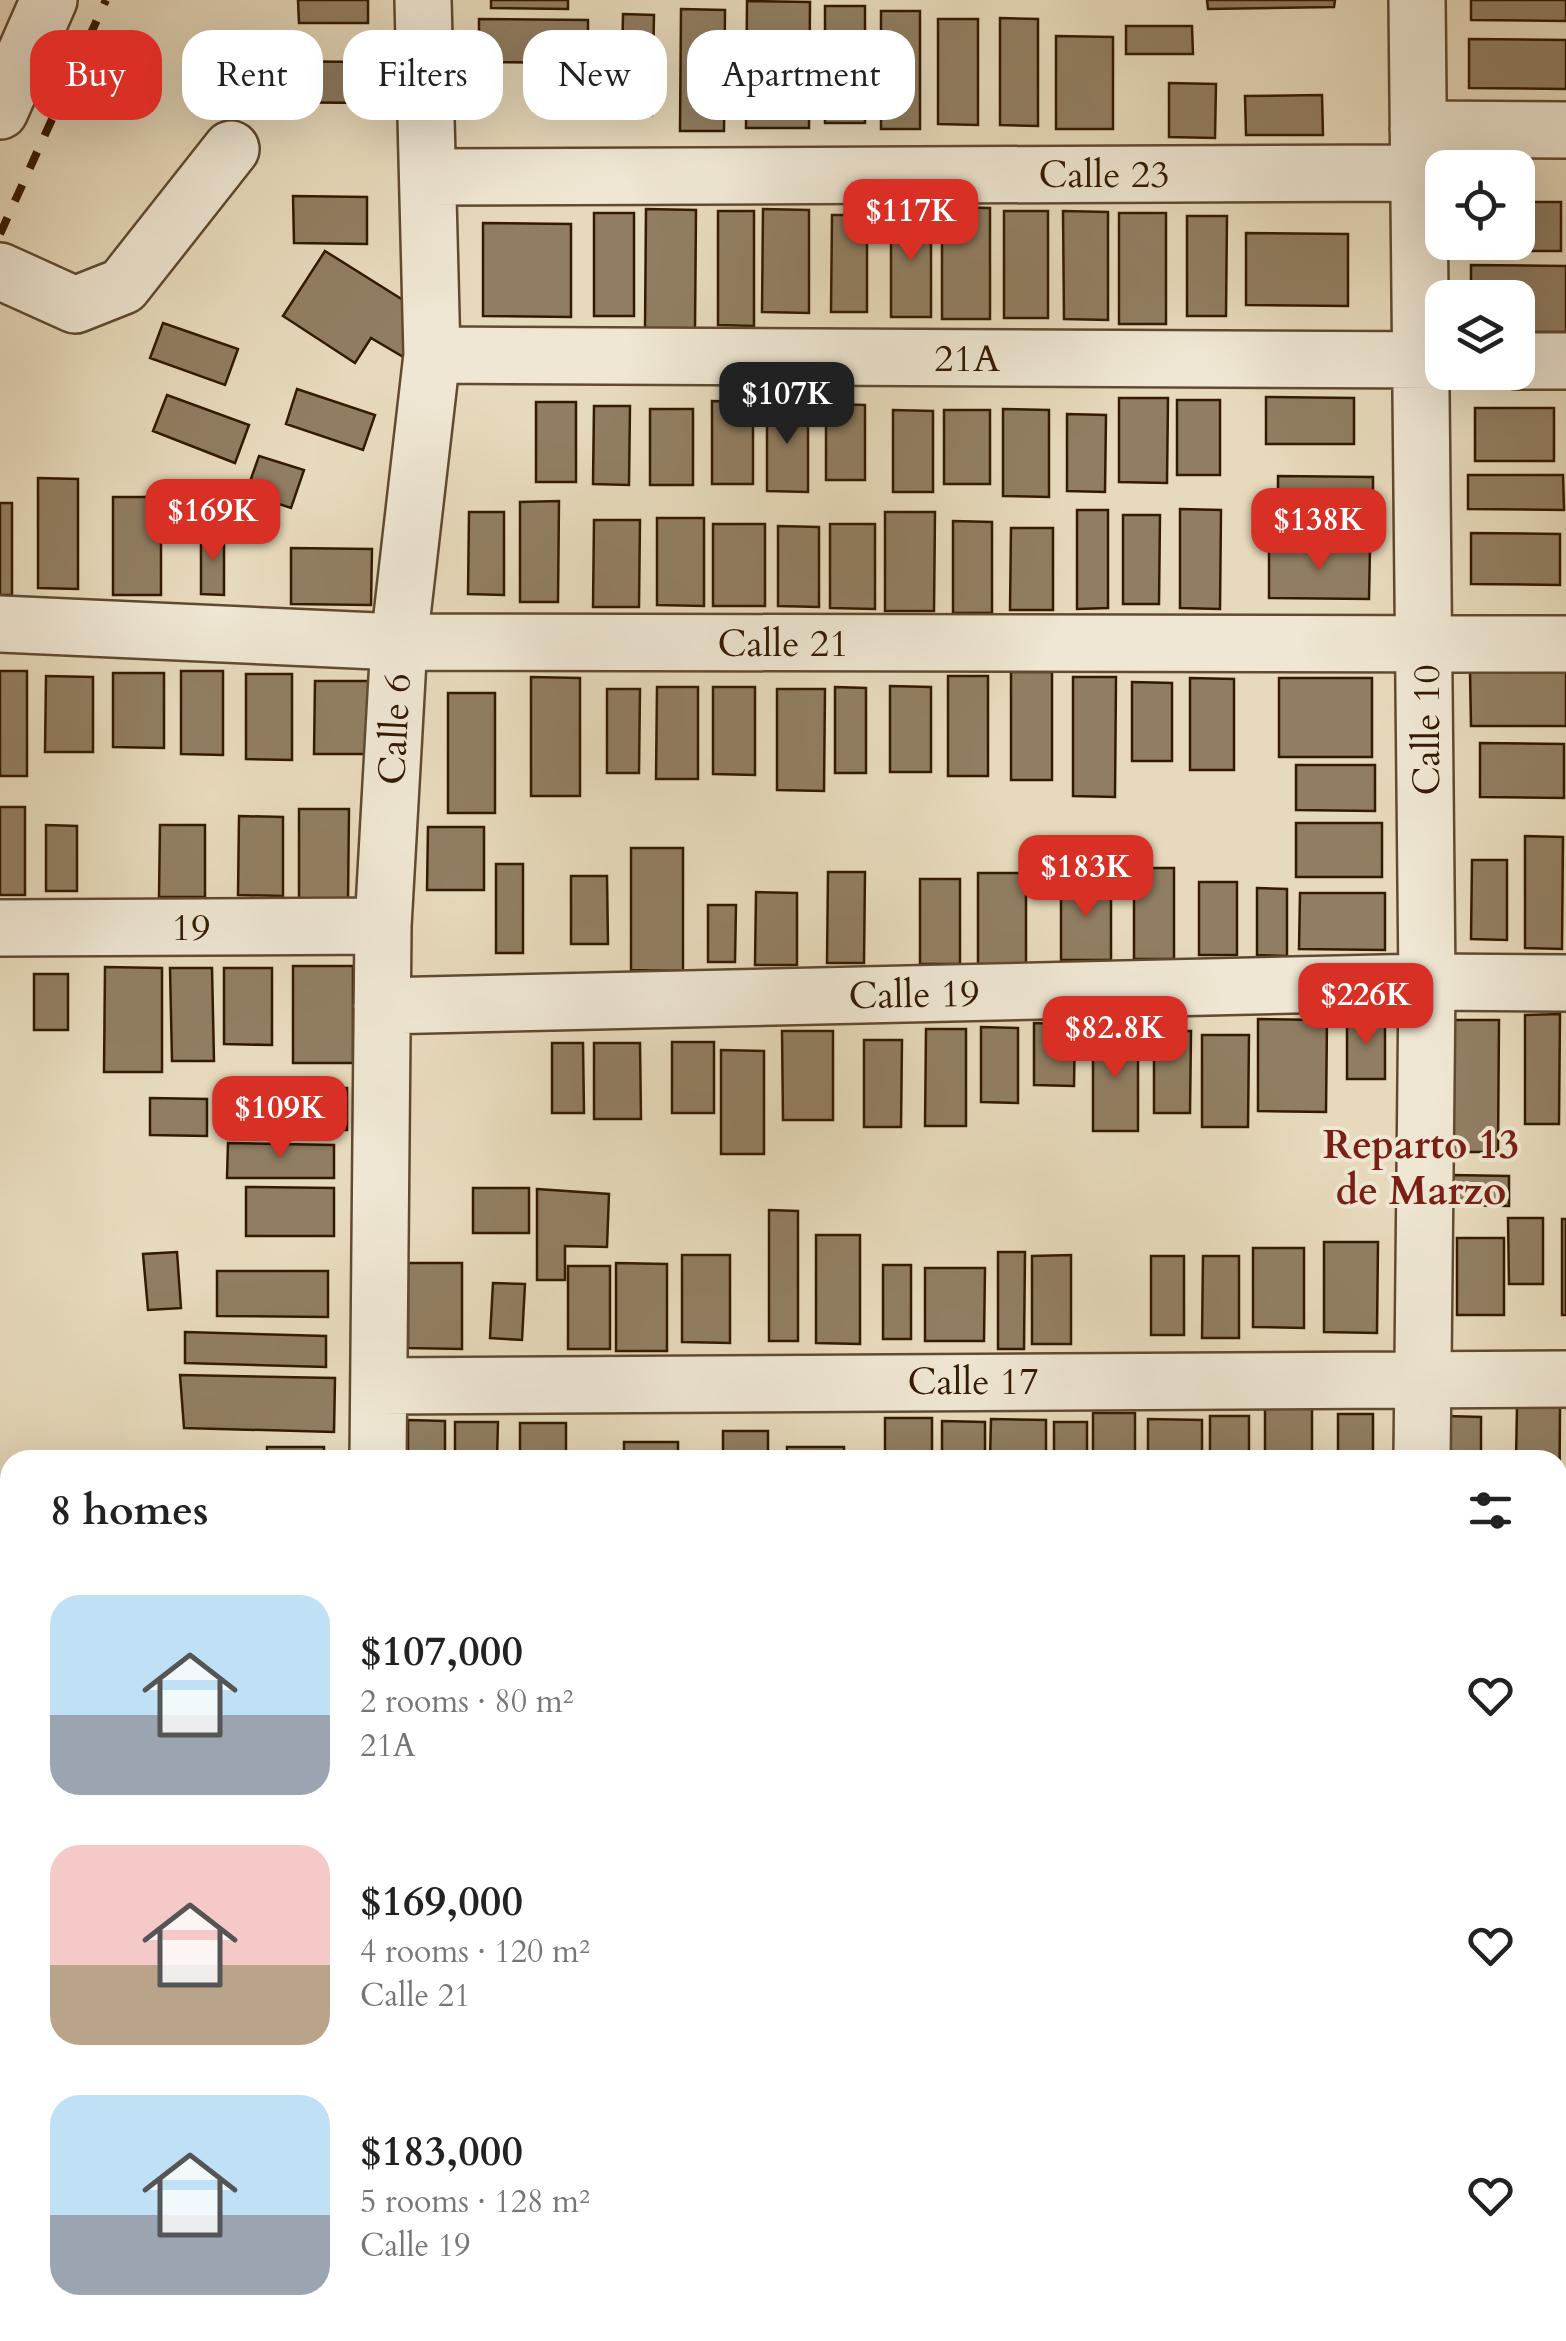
<!DOCTYPE html>
<html lang="en">
<head>
<meta charset="utf-8">
<style>
  body { margin:0; font-family:Cardo,serif; background:#f6f6f6; color:#222; height:100vh; display:flex; flex-direction:column; font-size:38px; white-space:nowrap }
  * { box-sizing:border-box; margin:0 }
  p { font-size:32px; color:#767676 }
  .icon { flex:none; width:55px; height:55px; fill:none; stroke:currentColor; stroke-width:2; stroke-linecap:round; stroke-linejoin:round }
  .map { position:relative; flex:1; overflow:hidden }
  .details { position:absolute; left:0px; top:1450px; width:1568px; height:892px; display:flex; flex-direction:column; background:#fff; border-radius:30px 30px 0 0; box-shadow:0 10px 40px #0002 }
  .details>* { flex:none }
  .hud { position:absolute; left:30px; top:30px; width:1000px; height:90px; display:flex; gap:20px }
  .fabs { position:absolute; left:1425px; top:150px; display:grid; gap:20px }
  .fabs a { display:grid; place-items:center; width:110px; height:110px; border-radius:20px; background:#fff; box-shadow:0 10px 40px #0002; font-size:50px }
  .price { position:absolute; translate:-50% -85px; padding:0 22px; border-radius:20px; background:#d93025; color:#fff; font-size:32px; line-height:65px; filter:drop-shadow(0 2px 5px #0008) }
  .price::after { content:''; position:absolute; left:50%; top:60px; width:30px; height:22px; margin-left:-15px; background:inherit; clip-path:polygon(0 0,100% 0,50% 100%) }
  .price.current { background:#222; color:#fff }
  ul { padding:0; list-style:none }
  li { display:flex; align-items:center; gap:30px; height:250px; padding:0 50px }
  li span { display:grid; place-items:center; flex:none; width:280px; height:200px; border-radius:30px; color:#555 }
  li>.icon { margin-inline-start:auto }
  span .icon { width:120px; height:120px; fill:#fffc; stroke-width:1 }
  li b { font-size:42px }
  h2 { display:flex; justify-content:space-between; align-items:center; height:120px; padding:0 50px; font-size:42px }
  .pill { padding:0 35px; border-radius:30px; background:#fff; box-shadow:0 10px 40px #0002; font-size:35px; line-height:90px }
  .pill.current { background:#d93025; color:#fff }
  .map>svg:first-child { display:block }
  .building { fill:#917e62; stroke:#341a01; stroke-width:2.5 }
  .lines { fill:none; stroke-linecap:round; stroke-linejoin:round }
  .minor-casing { stroke:#614a30; stroke-width:60 }
  .minor { stroke:#efe7d3; stroke-width:55 }
  .rail { stroke:#341a01; stroke-width:8; stroke-dasharray:18 18; stroke-linecap:butt }
  .labels { text-anchor:middle; stroke-width:8; stroke-linejoin:round; paint-order:stroke }
  .street-label { font-size:38px; fill:#341a01; stroke:#efe7d3 }
  .neighbourhood-label { font-size:40px; font-weight:bold; fill:#7a1f14; stroke:#efe7d3 }
</style>
</head>
<body>
<div class="map">
<svg width="1566" height="2341" viewBox="0 0 1566 2341">
  <rect width="100%" height="100%" fill="#e7dabc"/>
  <filter id="stains"><feTurbulence type="fractalNoise" baseFrequency=".002" numOctaves="4"/><feColorMatrix values="0 0 0 0 .2 0 0 0 0 .09 0 0 0 0 .02 0 0 0 .5 -.17"/></filter>
  <radialGradient id="worn" r=".72"><stop offset=".6" stop-color="#630" stop-opacity="0"/><stop offset="1" stop-color="#630" stop-opacity=".3"/></radialGradient>
  <path class="building" d="M298 0H368V23H299Z
    M491 0H568V9L491 8Z
    M1207 0H1335L1334 7 1208 9Z
    M1471 0H1566V21L1471 20Z
    M747 1 810 2 809 128H746Z
    M825 6H865V123H825Z
    M681 9 725 10 724 131H680Z
    M881 11H920V129H881Z
    M623 14 654 15 652 115 621 114Z
    M1000 18 1038 19V126L1000 125Z
    M479 19 588 20V63L479 62Z
    M938 19H978V125L938 124Z
    M1126 26H1192L1193 54H1126Z
    M1056 36 1113 37V129H1056Z
    M1469 39 1566 40V89L1469 88Z
    M247 61 371 62V103L248 102Z
    M1169 83 1216 84 1215 138 1169 137Z
    M1322 95 1323 135H1246L1245 96Z
    M293 196 367 197V244L294 243Z
    M1518 202H1561V251H1477V242H1518Z
    M942 207 990 208V319H942Z
    M646 209 696 210 695 330H645Z
    M763 209 809 210V313L762 312Z
    M718 211H754V326L718 325Z
    M891 211 931 212V317H891Z
    M1004 211H1048V318H1004Z
    M1063 211 1108 212V320L1064 319Z
    M594 213H634V316H594Z
    M1119 213H1166V324H1119Z
    M832 215H867V312H831Z
    M1187 216H1227L1226 316H1187Z
    M483 223 571 224V317L483 316Z
    M1246 233 1348 234V306L1246 305Z
    M325 251 403 300 410 361 371 338 355 363 283 316Z
    M1471 265 1566 266V332H1518V298H1471Z
    M163 323 238 349 225 385 150 358Z
    M297 389 375 415 363 450 286 424Z
    M167 395 249 425 235 463 153 431Z
    M1266 397 1354 398V444H1266Z
    M1119 398H1168L1167 483 1119 482Z
    M1177 400H1220V475H1177Z
    M712 401 753 402V484H712Z
    M536 402H576V482H536Z
    M767 402 808 403V492L767 491Z
    M826 404 865 405V480H826Z
    M594 406H630L629 485 593 484Z
    M1475 408H1554V461H1475Z
    M650 409H693V485H650Z
    M1003 409 1049 410V497L1003 496Z
    M893 410 933 411V492H893Z
    M944 410H990V484H944Z
    M1067 414 1106 415 1105 492 1067 491Z
    M259 456 304 470 291 508 246 493Z
    M1468 475H1563L1564 510 1468 509Z
    M1278 476 1373 477V524H1278Z
    M38 478 78 479V589L38 588Z
    M113 497H161V595H113Z
    M559 501 558 602H520V502Z
    M0 503H12V595H0Z
    M1180 509 1221 510 1220 609 1180 608Z
    M1077 510H1108V608L1077 609Z
    M469 512H504V595L468 594Z
    M885 512H935L934 611H885Z
    M1123 515H1160L1159 604H1123Z
    M657 518H704V606L657 605Z
    M594 520H640L639 607H593Z
    M953 521 992 522V613H953Z
    M713 524H765V606H713Z
    M830 524H875V609L830 608Z
    M778 526 819 527V607L778 606Z
    M1011 528H1053V610H1010Z
    M201 533 224 534V595L201 594Z
    M1471 533 1560 534V585L1471 584Z
    M1269 546 1370 548 1369 599 1269 598Z
    M291 548 372 549 371 605 291 604Z
    M1470 670 1566 671V726H1471Z
    M0 671H27V776H0Z
    M181 671H223V755L181 754Z
    M1011 672H1052V780H1011Z
    M113 673H164V748L113 747Z
    M246 674H292V760L246 759Z
    M46 676 93 677V752H45Z
    M948 676H988V776H948Z
    M531 677 580 678V796H531Z
    M1073 677H1116L1115 797 1073 796Z
    M1190 678 1234 679V770H1190Z
    M1279 678H1372V757H1279Z
    M315 681H369V754H314Z
    M1132 682 1172 683V761H1132Z
    M890 686 931 687V772H890Z
    M657 687H698V779H656Z
    M713 687H755V775L713 774Z
    M835 687 866 688V773H835Z
    M607 689H640L639 773H607Z
    M777 689H825L824 791 777 790Z
    M448 693H495V813H448Z
    M1480 743 1564 744V798L1480 797Z
    M1296 765H1375V811L1296 810Z
    M0 807H25V895H0Z
    M299 809H349L348 901 299 900Z
    M239 816 283 817V896L238 895Z
    M1296 823H1382V877H1296Z
    M46 825 77 826V891H46Z
    M160 825H205V897H159Z
    M428 827H484V890H427Z
    M1525 836 1563 837 1562 949 1525 948Z
    M631 848H683V971L631 970Z
    M1472 860H1507V940L1471 939Z
    M496 864H523V953H496Z
    M1134 868H1174V959H1134Z
    M828 872H865L864 963H827Z
    M978 873H1026V966H978Z
    M571 876H607L608 944H571Z
    M920 879H960V964H920Z
    M1061 880H1111V960H1061Z
    M1199 882H1237V955H1199Z
    M1257 888 1287 889V956L1257 955Z
    M756 892 797 893V965H755Z
    M1300 893H1385V950L1299 949Z
    M708 905H736L735 962H708Z
    M293 966H353V1063H293Z
    M105 967 162 968V1072H104Z
    M170 968H212L214 1061H172Z
    M224 968H272V1045L224 1044Z
    M34 974H68V1030H34Z
    M1560 1014 1559 1124H1525V1015Z
    M1347 1016 1385 1017V1079H1347Z
    M1258 1019 1327 1020 1326 1112 1258 1111Z
    M1453 1020H1499L1498 1152H1452Z
    M1034 1023 1075 1024 1074 1086 1034 1085Z
    M981 1027 1018 1028V1103L981 1102Z
    M926 1029H966V1126H925Z
    M782 1031H833V1120H783Z
    M1093 1031H1138V1131H1093Z
    M1154 1031H1191L1190 1113H1154Z
    M1202 1035H1249L1248 1127H1202Z
    M864 1040H902L901 1127H864Z
    M672 1042H714V1113H672Z
    M552 1043H583L584 1113H552Z
    M594 1043H640L641 1119H594Z
    M721 1050 764 1051V1154H721Z
    M275 1088H347V1130L275 1129Z
    M150 1098 207 1099V1136L150 1135Z
    M228 1143 334 1145V1178H227Z
    M1451 1175 1509 1176V1206L1451 1205Z
    M246 1187 334 1188V1236H246Z
    M473 1188H529V1233H473Z
    M537 1189 609 1194 607 1247 565 1246V1280H537Z
    M769 1210 798 1211V1341H769Z
    M1508 1218H1543V1284H1509Z
    M1562 1219H1566V1315H1562Z
    M816 1235H860V1344L816 1343Z
    M1457 1238H1504V1315H1457Z
    M1324 1242H1378L1377 1333 1324 1332Z
    M1253 1248H1304V1328L1253 1327Z
    M177 1252 181 1308 148 1310 143 1254Z
    M998 1252H1025L1024 1349H998Z
    M682 1255H730V1343L682 1342Z
    M1071 1255V1344H1032V1256Z
    M1151 1256H1184V1335H1151Z
    M1203 1256H1239V1338H1202Z
    M408 1263H462V1349L408 1348Z
    M616 1263 667 1264V1351H616Z
    M883 1265H911V1339H883Z
    M568 1266H610V1349H568Z
    M925 1268H985L984 1341H925Z
    M217 1271H328V1317L217 1316Z
    M493 1283 525 1284 522 1340 490 1338Z
    M185 1332 326 1336V1367L185 1363Z
    M180 1375 335 1378 334 1432 184 1428Z
    M1517 1406 1560 1407 1559 1551 1558 1460H1516Z
    M1265 1408 1312 1409V1460H1265Z
    M1093 1413H1135V1460H1093Z
    M1338 1414H1373V1460H1338Z
    M1210 1416H1249V1460H1210Z
    M1447 1416 1481 1417V1460H1447Z
    M885 1418H932V1460H885Z
    M991 1419 1046 1420V1460H990Z
    M1148 1419 1202 1420V1460H1148Z
    M408 1420 445 1421V1460H408Z
    M942 1421 985 1422V1460H942Z
    M455 1422H498L497 1460H455Z
    M1054 1422H1087V1460H1054Z
    M520 1423H566V1460H520Z
    M723 1431H768V1460H723Z
    M624 1442H678V1460H624Z
    M267 1447H324V1460H267Z
    M787 1447H844V1460H787Z
    M1558 1643H1565L1566 1689H1558Z
    M1558 1718 1566 1719V1760L1558 1759Z
    M10 1799V1868L0 1864V1820Z
    M0 1955 10 1959V2013L0 2009Z"/>
  <g class="lines">
    <g class="minor-casing">
      <path id="minor" d="M1417 0 1427 982 1422 1460
        M0 111 49 0
        M1418 129 1566 130
        M429 177 1419 173
        M0 271 75 305 123 286 231 149
        M432 355 1442 360
        M1518 361H1566
        M0 624 399 642 1566 644
        M0 928 383 926
        M382 1006 1427 982 1566 983
        M380 1386 1566 1379
        M378 1460 383 926 399 642 432 355 423 0"/>
    </g>
    <use href="#minor" class="minor"/>
    <path class="rail" d="M0 234 106 0"/>
  </g>
  <g class="labels">
    <g class="street-label">
      <text x="1104" y="187">Calle 23</text>
      <text x="967" y="371">21A</text>
      <text x="783" y="656">Calle 21</text>
      <text transform="translate(394 729) rotate(-87)" y="13">Calle 6</text>
      <text transform="translate(1426 730) rotate(-90)" y="13">Calle 10</text>
      <text x="191" y="940">19</text>
      <text transform="translate(914 994) rotate(-1)" y="13">Calle 19</text>
      <text x="973" y="1394">Calle 17</text>
    </g>
    <g class="neighbourhood-label">
      <text x="1421" y="1158">Reparto 13<tspan x="1421" dy="46">de Marzo</tspan></text>
    </g>
  </g>
  <rect width="100%" height="100%" filter="url(#stains)"/>
  <rect width="100%" height="100%" fill="url(#worn)"/>
</svg>
<div class="fabs">
<a><svg class="icon" aria-label="locate" viewBox="0 0 24 24"><circle cx="12" cy="12" r="6"/><path d="M12 2v4M12 18v4M2 12h4M18 12h4"/></svg></a>
<a><svg class="icon" aria-label="layers" viewBox="0 0 24 24"><path d="M12 4l9 5-9 5-9-5zM3 14l9 5 9-5"/></svg></a>
</div>
<b class="price" style="left:911px;top:264px">$117K</b>
<b class="price current" style="left:787px;top:447px">$107K</b>
<b class="price" style="left:213px;top:564px">$169K</b>
<b class="price" style="left:1319px;top:573px">$138K</b>
<b class="price" style="left:1086px;top:920px">$183K</b>
<b class="price" style="left:1366px;top:1048px">$226K</b>
<b class="price" style="left:1115px;top:1081px">$82.8K</b>
<b class="price" style="left:280px;top:1161px">$109K</b>
<div class="hud">
<a class="pill current">Buy</a>
<a class="pill">Rent</a>
<a class="pill">Filters</a>
<a class="pill">New</a>
<a class="pill">Apartment</a>
</div>
<section class="details">
<h2>8 homes<svg class="icon" aria-label="filters" viewBox="0 0 24 24"><path d="M4 7h16M4 17h16"/><circle cx="9" cy="7" r="2"/><circle cx="15" cy="17" r="2"/></svg></h2>
<ul>
<li><span style="background:linear-gradient(#bfe0f5 60%,#9aa5b1 0)"><svg class="icon" aria-label="home" viewBox="0 0 24 24"><path d="M3 11l9-7 9 7M6 9v11h12V9"/></svg></span><div><b>$107,000</b><p>2 rooms · 80 m²</p><p>21A</p></div><svg class="icon" aria-label="heart" viewBox="0 0 24 24"><path d="M12 20l-8-8c-3-5 5-10 8-4 3-6 11-1 8 4z"/></svg></li>
<li><span style="background:linear-gradient(#f6c9c9 60%,#b9a48a 0)"><svg class="icon" aria-label="home" viewBox="0 0 24 24"><path d="M3 11l9-7 9 7M6 9v11h12V9"/></svg></span><div><b>$169,000</b><p>4 rooms · 120 m²</p><p>Calle 21</p></div><svg class="icon" aria-label="heart" viewBox="0 0 24 24"><path d="M12 20l-8-8c-3-5 5-10 8-4 3-6 11-1 8 4z"/></svg></li>
<li><span style="background:linear-gradient(#bfe0f5 60%,#9aa5b1 0)"><svg class="icon" aria-label="home" viewBox="0 0 24 24"><path d="M3 11l9-7 9 7M6 9v11h12V9"/></svg></span><div><b>$183,000</b><p>5 rooms · 128 m²</p><p>Calle 19</p></div><svg class="icon" aria-label="heart" viewBox="0 0 24 24"><path d="M12 20l-8-8c-3-5 5-10 8-4 3-6 11-1 8 4z"/></svg></li>
</ul>
</section>
</div>
</body>
</html>
